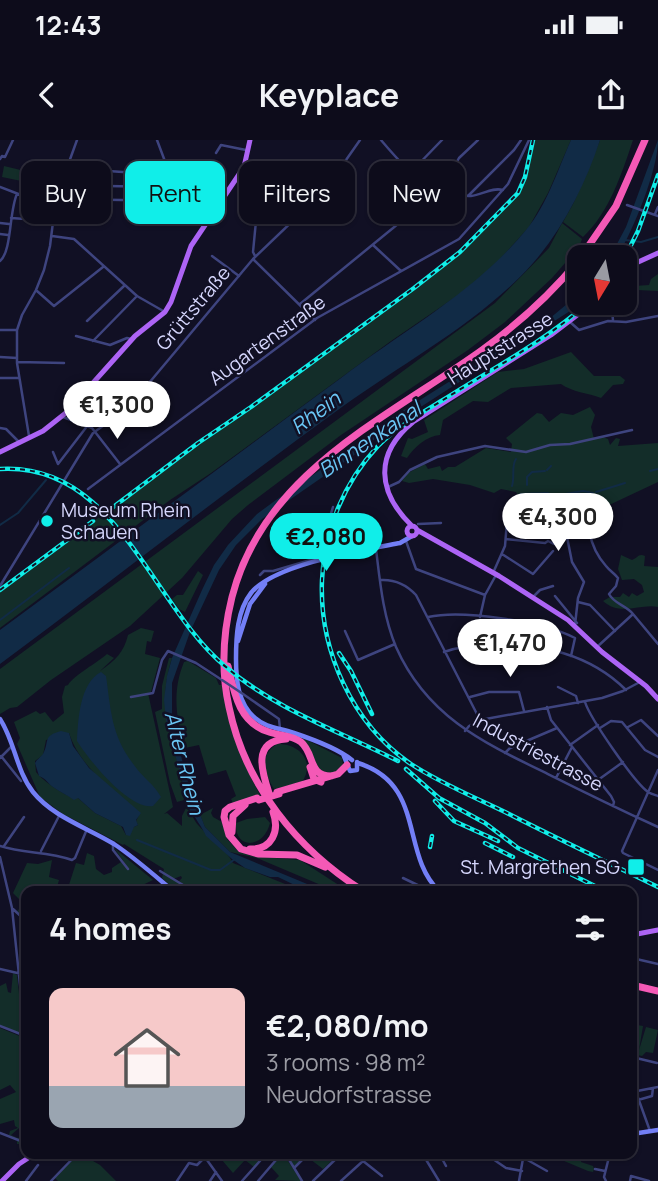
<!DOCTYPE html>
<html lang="en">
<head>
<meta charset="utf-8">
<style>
  body { margin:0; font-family:Manrope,sans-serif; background:#1b1a28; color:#f1f3f6; height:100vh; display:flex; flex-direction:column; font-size:26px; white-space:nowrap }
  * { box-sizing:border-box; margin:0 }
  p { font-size:23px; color:#9a9ba3 }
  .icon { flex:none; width:38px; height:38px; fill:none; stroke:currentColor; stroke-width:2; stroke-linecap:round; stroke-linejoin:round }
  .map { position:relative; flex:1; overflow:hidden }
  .drawer { position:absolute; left:21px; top:746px; width:616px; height:273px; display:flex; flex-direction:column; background:#0d0c1b; border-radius:14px; box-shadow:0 2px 5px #0004,0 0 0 2px #2d2c3a }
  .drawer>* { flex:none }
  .top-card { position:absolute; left:21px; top:21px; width:616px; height:63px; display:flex; gap:14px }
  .needle { width:46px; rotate:190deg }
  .controls { position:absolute; left:567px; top:105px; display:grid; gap:14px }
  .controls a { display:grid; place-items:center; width:70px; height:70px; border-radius:14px; background:#0d0c1b; box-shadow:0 2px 5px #0004,0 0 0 2px #2d2c3a; font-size:35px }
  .price { position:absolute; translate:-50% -60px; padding:0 16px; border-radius:24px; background:#fff; color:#222; font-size:23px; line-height:46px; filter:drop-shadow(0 2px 4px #0008) }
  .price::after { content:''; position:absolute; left:50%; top:42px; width:21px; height:16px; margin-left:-10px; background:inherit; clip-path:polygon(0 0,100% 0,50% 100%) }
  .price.active { background:#10eee9; color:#111 }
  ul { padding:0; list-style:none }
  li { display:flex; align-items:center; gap:21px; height:175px; padding:0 28px }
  li span { display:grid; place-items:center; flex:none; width:196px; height:140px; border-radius:14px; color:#555 }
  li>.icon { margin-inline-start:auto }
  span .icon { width:84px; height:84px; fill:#fffc; stroke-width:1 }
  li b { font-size:30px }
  h2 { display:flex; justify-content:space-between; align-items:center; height:84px; padding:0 28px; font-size:30px }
  .chip { padding:0 24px; border-radius:14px; background:#0d0c1b; box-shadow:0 2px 5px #0004,0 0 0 2px #2d2c3a; font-size:24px; line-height:63px }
  .chip.active { background:#10eee9; color:#111 }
  .status { display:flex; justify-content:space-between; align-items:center; height:49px; padding:0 35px; background:#0d0c1b; direction:ltr }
  .status svg { height:19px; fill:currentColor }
  header { display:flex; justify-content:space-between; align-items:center; height:91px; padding:0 28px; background:#0d0c1b; font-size:32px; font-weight:700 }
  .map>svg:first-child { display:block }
  .green { fill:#132d29; fill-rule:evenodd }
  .water { fill:#112b46 }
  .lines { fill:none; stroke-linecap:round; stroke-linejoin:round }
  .stream { stroke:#112b46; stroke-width:2 }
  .street { stroke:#3e447f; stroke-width:2.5 }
  .secondary { stroke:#737ff6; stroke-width:4.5 }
  .primary { stroke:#ad64f5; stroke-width:5 }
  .highway { stroke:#f459b6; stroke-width:7 }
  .rail-casing { stroke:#10eee9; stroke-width:4.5 }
  .rail { stroke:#111024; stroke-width:2; stroke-dasharray:5; stroke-linecap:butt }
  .street-bridge { stroke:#3e447f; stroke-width:2.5 }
  .highway-bridge { stroke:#f459b6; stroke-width:7 }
  .poi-dot { fill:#10eee9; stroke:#111024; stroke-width:2.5 }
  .labels { text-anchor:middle; stroke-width:5; stroke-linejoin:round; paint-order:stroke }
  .street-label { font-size:19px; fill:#d5d6fc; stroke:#111024 }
  .poi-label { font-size:19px; fill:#d5d6fc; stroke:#111024; text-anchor:start }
  .water-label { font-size:21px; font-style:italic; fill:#6ac6f5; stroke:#111024 }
</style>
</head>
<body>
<div class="status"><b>12:43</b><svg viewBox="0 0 49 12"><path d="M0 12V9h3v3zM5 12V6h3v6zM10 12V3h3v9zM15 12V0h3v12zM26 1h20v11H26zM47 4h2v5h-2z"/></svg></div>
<header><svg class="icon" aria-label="back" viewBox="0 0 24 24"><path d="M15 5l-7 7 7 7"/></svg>Keyplace<svg class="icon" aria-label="share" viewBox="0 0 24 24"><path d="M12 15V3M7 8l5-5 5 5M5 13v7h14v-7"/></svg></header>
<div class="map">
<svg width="658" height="1041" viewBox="0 0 658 1041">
  <rect width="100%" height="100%" fill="#111024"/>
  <path class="green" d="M533 0H571L548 53 529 87 500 119 470 147 391 201 211 333 170 360 0 488V451L171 323 414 148 460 112 518 53 525 37Z
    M600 0H633C622 33 609 73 583 97L563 82 574 62Z
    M4 26 33 33 31 43 2 37Z
    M562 83 582 99 579 107 552 138 505 182 468 210 341 295 248 365 232 379 182 438 130 486 51 540 17 567 10 568 0 574V529L495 163 549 108Z
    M658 134V151L637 150 634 155 625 160V144L634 146 649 145 651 139Z
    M571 212 594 236H620L625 240 623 244 613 245 601 258C588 253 572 252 561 244L511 248 488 262 473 261 443 280 440 295C427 296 414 307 407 318L401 316 408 298 412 299 428 292 424 280 498 232 524 229Z
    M590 267 595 275 591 287 594 299 600 296 608 299 610 305 616 298 620 299 618 306 658 303V342L607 366 587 355 551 358 518 355 516 352 501 349 494 353 470 345 433 339 409 343 402 341 408 333 425 324 428 329 440 326 442 331 448 327H455L486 308 511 312 512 304 506 298 537 273 542 274 549 282 561 273 573 275Z
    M621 415 632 420C638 418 638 413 645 416L644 426 658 427V467C641 463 620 477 603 461L610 457H620L623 453 629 457 632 453 637 456 644 452 642 445 634 439 622 440 618 429Z
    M198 431 203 435 185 472 179 469 172 459 177 455H183Z
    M141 488 154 491 151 502 147 501 145 514 160 518 151 552 148 553 173 667 164 674 167 673 182 686V676L186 668C193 674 193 680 199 686 209 697 226 709 233 723L295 748 298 745 307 751H194L179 741 182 738 181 736 173 739 182 745 176 751 162 738 164 729 124 704 123 705 63 674 40 657 17 604 20 598 14 582 36 571 40 574 45 572 53 582 64 573 62 557 65 546 68 545C74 535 97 523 107 514L114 518 100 531C115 521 124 512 128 495ZM69 593C80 627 113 651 140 673L136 681 138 685 134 687 126 695 121 686 95 673 78 658C68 659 43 641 36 632L35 621 43 615 46 600Z
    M169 518H172C153 579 180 603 184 660L177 662 170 643 155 572 162 569V546Z
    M188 521 216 538 219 545H223C228 585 241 620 260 655L233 663 231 659 236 656 226 630 208 635 199 605 185 608 184 607C176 577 172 551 184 522Z
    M303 598 342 618 343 625 334 633 320 631Z
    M277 604C299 603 316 622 302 642L274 649C265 633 258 616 277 604Z
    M213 668 211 673 213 677 222 682 227 699 236 709 251 716 300 720 348 751H335L257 718 230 712 205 687 200 675Z
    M265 677 270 683C264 709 234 710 236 683L247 679Z
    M114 708 153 740 130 751H67L76 723 84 725 87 713 94 716 96 729 104 735 112 732V728L121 722 129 729Z
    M52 720 49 737 59 740 56 751H26L24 778 17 771 24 764 13 753 27 723 38 724Z
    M13 833 17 835 23 890 20 893 0 885V846L6 843 8 852 11 853Z
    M632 884 643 886 639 910 646 887 658 890 653 913 646 912 642 916 632 914Z
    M0 888 22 897 26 909V972L23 973H26V979L19 980 24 981 26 989 19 988 11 995 18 998 25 996 26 1002 22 999 19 1004H17V998L9 995 10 991 18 988 15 986 14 980 0 984V959L16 952 10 945 0 950Z
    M79 1013 100 1025 116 1041H58L55 1038Z
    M216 1013H260L263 1016 254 1027 245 1020 233 1033Z
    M286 1013H340L323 1029 306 1016 294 1026Z
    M545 1013H582L581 1022 593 1026 594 1029 593 1032 588 1031Z
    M282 1014 284 1015 301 1041 275 1040 279 1036 271 1027Z"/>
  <path class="water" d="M571 0H600C584 49 558 99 521 136 469 188 402 224 342 267 227 350 115 439 0 524V490C114 406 227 322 341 238 404 190 475 152 526 90 547 65 558 29 571 0Z
    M658 0C658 30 633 91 617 117H610L626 87Z
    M579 154 580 163 570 171 388 288 363 309 262 379 236 405 219 430 190 492 172 543V576L175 593 189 646 205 687 230 712 324 751H307L278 737H270L245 728 232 719 206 696C206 694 192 672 190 671L166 580 164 560 167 536 172 518 202 450 214 425 228 405 257 374 276 360 360 303 385 282 549 179Z
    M101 532 106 536C111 571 111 595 134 625 142 637 154 644 161 657L153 666C129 670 89 620 77 601 78 579 80 543 101 532Z
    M61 591 69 593 73 606 89 628 141 673 136 680 138 685 134 687 130 696 126 695 123 687 95 673 78 658 74 660C67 655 60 652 53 647 47 643 47 639 39 636L35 623C37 619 41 617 43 614 50 601 42 596 61 591Z"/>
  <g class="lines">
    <path class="stream" d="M625 100 641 102 658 97
      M547 330 551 326
      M650 331 658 329
      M527 345V337L532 332 545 331
      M512 346C515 337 511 326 516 319
      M596 352 625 343
      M520 354 548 353 553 356 583 351 593 353
      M0 385 18 373 46 340
      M0 480 69 428
      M137 700 211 730H220L235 719"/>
    <path class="street" d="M381 0C404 27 411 36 445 49 453 53 462 56 471 56 482 55 492 47 503 50
      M216 13 221 5 246 10
      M0 19 2 16 5 17 13 0
      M243 29 259 50 253 112 255 116
      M108 31 167 35
      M410 33 442 0
      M106 46 166 47
      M0 47 21 55 60 59 183 61 213 71
      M468 56 514 10 521 0
      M129 60 130 76 164 82 166 24 157 0
      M627 65 658 76
      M655 74 658 67
      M11 78 53 81
      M0 83 9 84
      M0 94 8 95
      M52 96 74 99 137 156 165 172
      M373 105 401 131
      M212 116 239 136
      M253 119 315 180
      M0 121C12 111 9 71 17 54
      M37 151 54 166 103 127
      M611 163 613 180
      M300 164 442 48 459 18 478 0
      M87 181 124 146
      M570 182 579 190 608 181 626 182 658 176
      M0 190H17
      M76 196 110 205 127 198 132 199
      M93 201 137 156
      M0 217 17 218
      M18 222 64 223
      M0 238H19
      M63 277 92 288 120 324
      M0 288 6 289 20 303
      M29 296 17 223V190L22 175 36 150 44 130 50 106 56 58 77 0
      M53 312 58 324 88 285
      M388 347 399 342 410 330 437 317 485 306 526 312 550 305 570 304 632 290
      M88 349 317 178 459 99 508 44 529 0
      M594 355C583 378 589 407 606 426 610 431 614 433 618 438L616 446 609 454C614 464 626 465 633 474
      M535 381 557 379
      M418 384 441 383
      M569 393 567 397 572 422 584 442 578 458 575 485
      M506 399 545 403 548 401 554 404
      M406 401 416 429 485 455
      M376 409C380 442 383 476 396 507 427 577 484 603 548 634 584 652 621 670 658 687
      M502 414 533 434 553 411
      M493 433 505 406 507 381 522 367 540 361 543 363 546 380
      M260 435 264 431H273L317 418 333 367
      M380 440C395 439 406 444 416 455L480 580
      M0 446 93 293 128 268 253 119 325 50 360 0
      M555 456 577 483
      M533 457 540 450 553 446
      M578 462 590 465 615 491
      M428 477C463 469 543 482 575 498L571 516
      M480 477 485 455 496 435
      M345 491 358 520 395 504
      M597 507 633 474 658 504
      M444 512C460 506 475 506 492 505 540 503 590 514 626 550
      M558 547 576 556 578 563
      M243 554 279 579 280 589
      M131 557 153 553 162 520 168 511 196 523 222 540
      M470 557 489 552H519L524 571
      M585 562C590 578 634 642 648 652 651 654 655 655 658 656
      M547 567 551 580 611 656 614 662 613 666
      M628 587 641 580 658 596
      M600 588 611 581 622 582 645 610 658 617
      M465 591 469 586 480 580 602 558 623 551 638 543
      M570 605 598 585
      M505 613 510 608 557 588
      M1 616 21 641
      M0 618 12 606
      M658 630 622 711 623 713 658 730
      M556 638 572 607
      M598 640 623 622
      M113 704V710L128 729
      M0 706C24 714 47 711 72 720L75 718 87 689
      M4 706 24 677
      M41 711 60 674
      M0 717 12 768 26 902
      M160 731 193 751
      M403 738 430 751
      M13 769 26 781
      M632 818 658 824
      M0 829 26 835
      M0 886 23 895
      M632 917 657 923
      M632 941 650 991
      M632 952 658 947
      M638 960 652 956 653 948
      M0 993 26 1003
      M202 1013 222 1041
      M285 1013 302 1041
      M353 1013 382 1036
      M388 1013 396 1019
      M422 1013 439 1041
      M439 1013 446 1026
      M490 1017 506 1028 522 1031
      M524 1018 547 1031
      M294 1028 305 1017
      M595 1029 605 1031
      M26 1041 38 1025
      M51 1041 78 1013
      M177 1041 189 1023 197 1025 205 1017
      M210 1041 216 1032
      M242 1041 267 1013
      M258 1041 282 1013
      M313 1041 342 1013
      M341 1041 363 1021
      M519 1041 524 1013
      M606 1041 604 1037 610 1013
      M630 1041 631 1036 649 1041"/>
    <path class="secondary" d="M238 501 250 464 265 444
      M0 579C15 602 16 630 33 652 53 677 88 688 114 704 135 718 154 735 173 751
      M343 614 350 631 357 630V622
      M352 620C337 608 312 599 294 593 280 588 266 588 255 578 238 564 236 540 236 519 236 497 237 471 251 453 274 424 363 410 400 403L412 396
      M358 623C426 644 400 714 439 751
      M632 994 658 990"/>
    <path class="primary" d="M625 128 658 113
      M0 312 43 291 67 272 135 196 165 172 171 162 191 106 244 27 250 0
      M412 386C377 352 374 314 413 282L551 195 593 163
      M407 391a5 5 0 1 1 10 0a5 5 0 1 1-10 0Z
      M417 390 499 436 568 480 602 512 646 546 658 559
      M632 795 658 790
      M2 1041 19 1024 36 1013"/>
    <path class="highway" d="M581 117 616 66 645 0
      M228 526C234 553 239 583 269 592 280 596 292 595 301 602 315 614 308 636 331 636
      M310 627 314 639 321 642
      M277 652 338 634 347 625
      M270 656C263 635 250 601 286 599
      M257 658 230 667 225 671 224 677 229 695 241 709 258 714 297 715 325 727
      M232 692 233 676 245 665
      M250 709C272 710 280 691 273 672
      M363 751C297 709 245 645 229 567 221 531 223 493 232 457 264 332 386 279 482 210 518 184 551 154 579 120
      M632 845 658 851"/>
    <g class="rail-casing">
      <path id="rail" d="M625 117 638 91 658 35
        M588 163C545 201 492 229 443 260 420 274 397 287 378 306 344 342 324 391 322 440 319 510 352 584 411 624 440 643 474 657 505 672 556 698 607 722 658 747
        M0 329C117 322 150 464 226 527 275 569 341 592 398 621
        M108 371 198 303 251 267 414 148 460 112 518 53 525 37 533 0
        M0 450 93 381
        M339 513 351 531 372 574
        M406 629 439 658 485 683 518 708 605 751
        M435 661 454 681 498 701
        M485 703 513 717
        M430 707 432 696"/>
    </g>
    <use href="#rail" class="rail"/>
    <path class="street-bridge" d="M222 540 243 554"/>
    <path class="highway-bridge" d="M259 660 279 654"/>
  </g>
  <g class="poi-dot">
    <circle cx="47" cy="381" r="7"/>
    <rect x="627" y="718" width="18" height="18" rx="3.5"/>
  </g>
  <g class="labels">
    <g class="street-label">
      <text transform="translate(193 168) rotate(-50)" y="7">Grüttstraße</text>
      <text transform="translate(267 200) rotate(-36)" y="7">Augartenstraße</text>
      <text transform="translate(500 208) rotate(-32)" y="7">Hauptstrasse</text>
      <text transform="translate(538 612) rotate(28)" y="7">Industriestrasse</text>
    </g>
    <g class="poi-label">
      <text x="61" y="377">Museum Rhein<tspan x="61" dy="22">Schauen</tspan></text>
      <text x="620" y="734" text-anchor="end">St. Margrethen SG</text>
    </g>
    <g class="water-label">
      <text transform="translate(316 273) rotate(-37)" y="7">Rhein</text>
      <text transform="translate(370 300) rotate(-34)" y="7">Binnenkanal</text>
      <text transform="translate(184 623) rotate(76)" y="7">Alter Rhein</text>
    </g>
  </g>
</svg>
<div class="controls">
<a><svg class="needle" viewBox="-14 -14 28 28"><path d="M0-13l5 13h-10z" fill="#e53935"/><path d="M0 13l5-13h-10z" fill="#9a9ba3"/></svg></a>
</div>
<b class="price" style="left:117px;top:301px">€1,300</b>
<b class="price" style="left:558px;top:413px">€4,300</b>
<b class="price active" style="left:326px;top:433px">€2,080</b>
<b class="price" style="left:510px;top:539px">€1,470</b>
<div class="top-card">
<a class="chip">Buy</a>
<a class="chip active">Rent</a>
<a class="chip">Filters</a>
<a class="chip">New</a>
</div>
<section class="drawer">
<h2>4 homes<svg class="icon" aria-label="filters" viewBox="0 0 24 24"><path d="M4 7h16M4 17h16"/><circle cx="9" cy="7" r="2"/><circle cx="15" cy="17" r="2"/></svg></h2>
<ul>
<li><span style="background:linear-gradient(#f6c9c9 70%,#9aa5b1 0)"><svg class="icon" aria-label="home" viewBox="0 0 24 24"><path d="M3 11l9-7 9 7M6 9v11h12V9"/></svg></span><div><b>€2,080/mo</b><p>3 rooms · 98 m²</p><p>Neudorfstrasse</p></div></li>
</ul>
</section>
</div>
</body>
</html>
